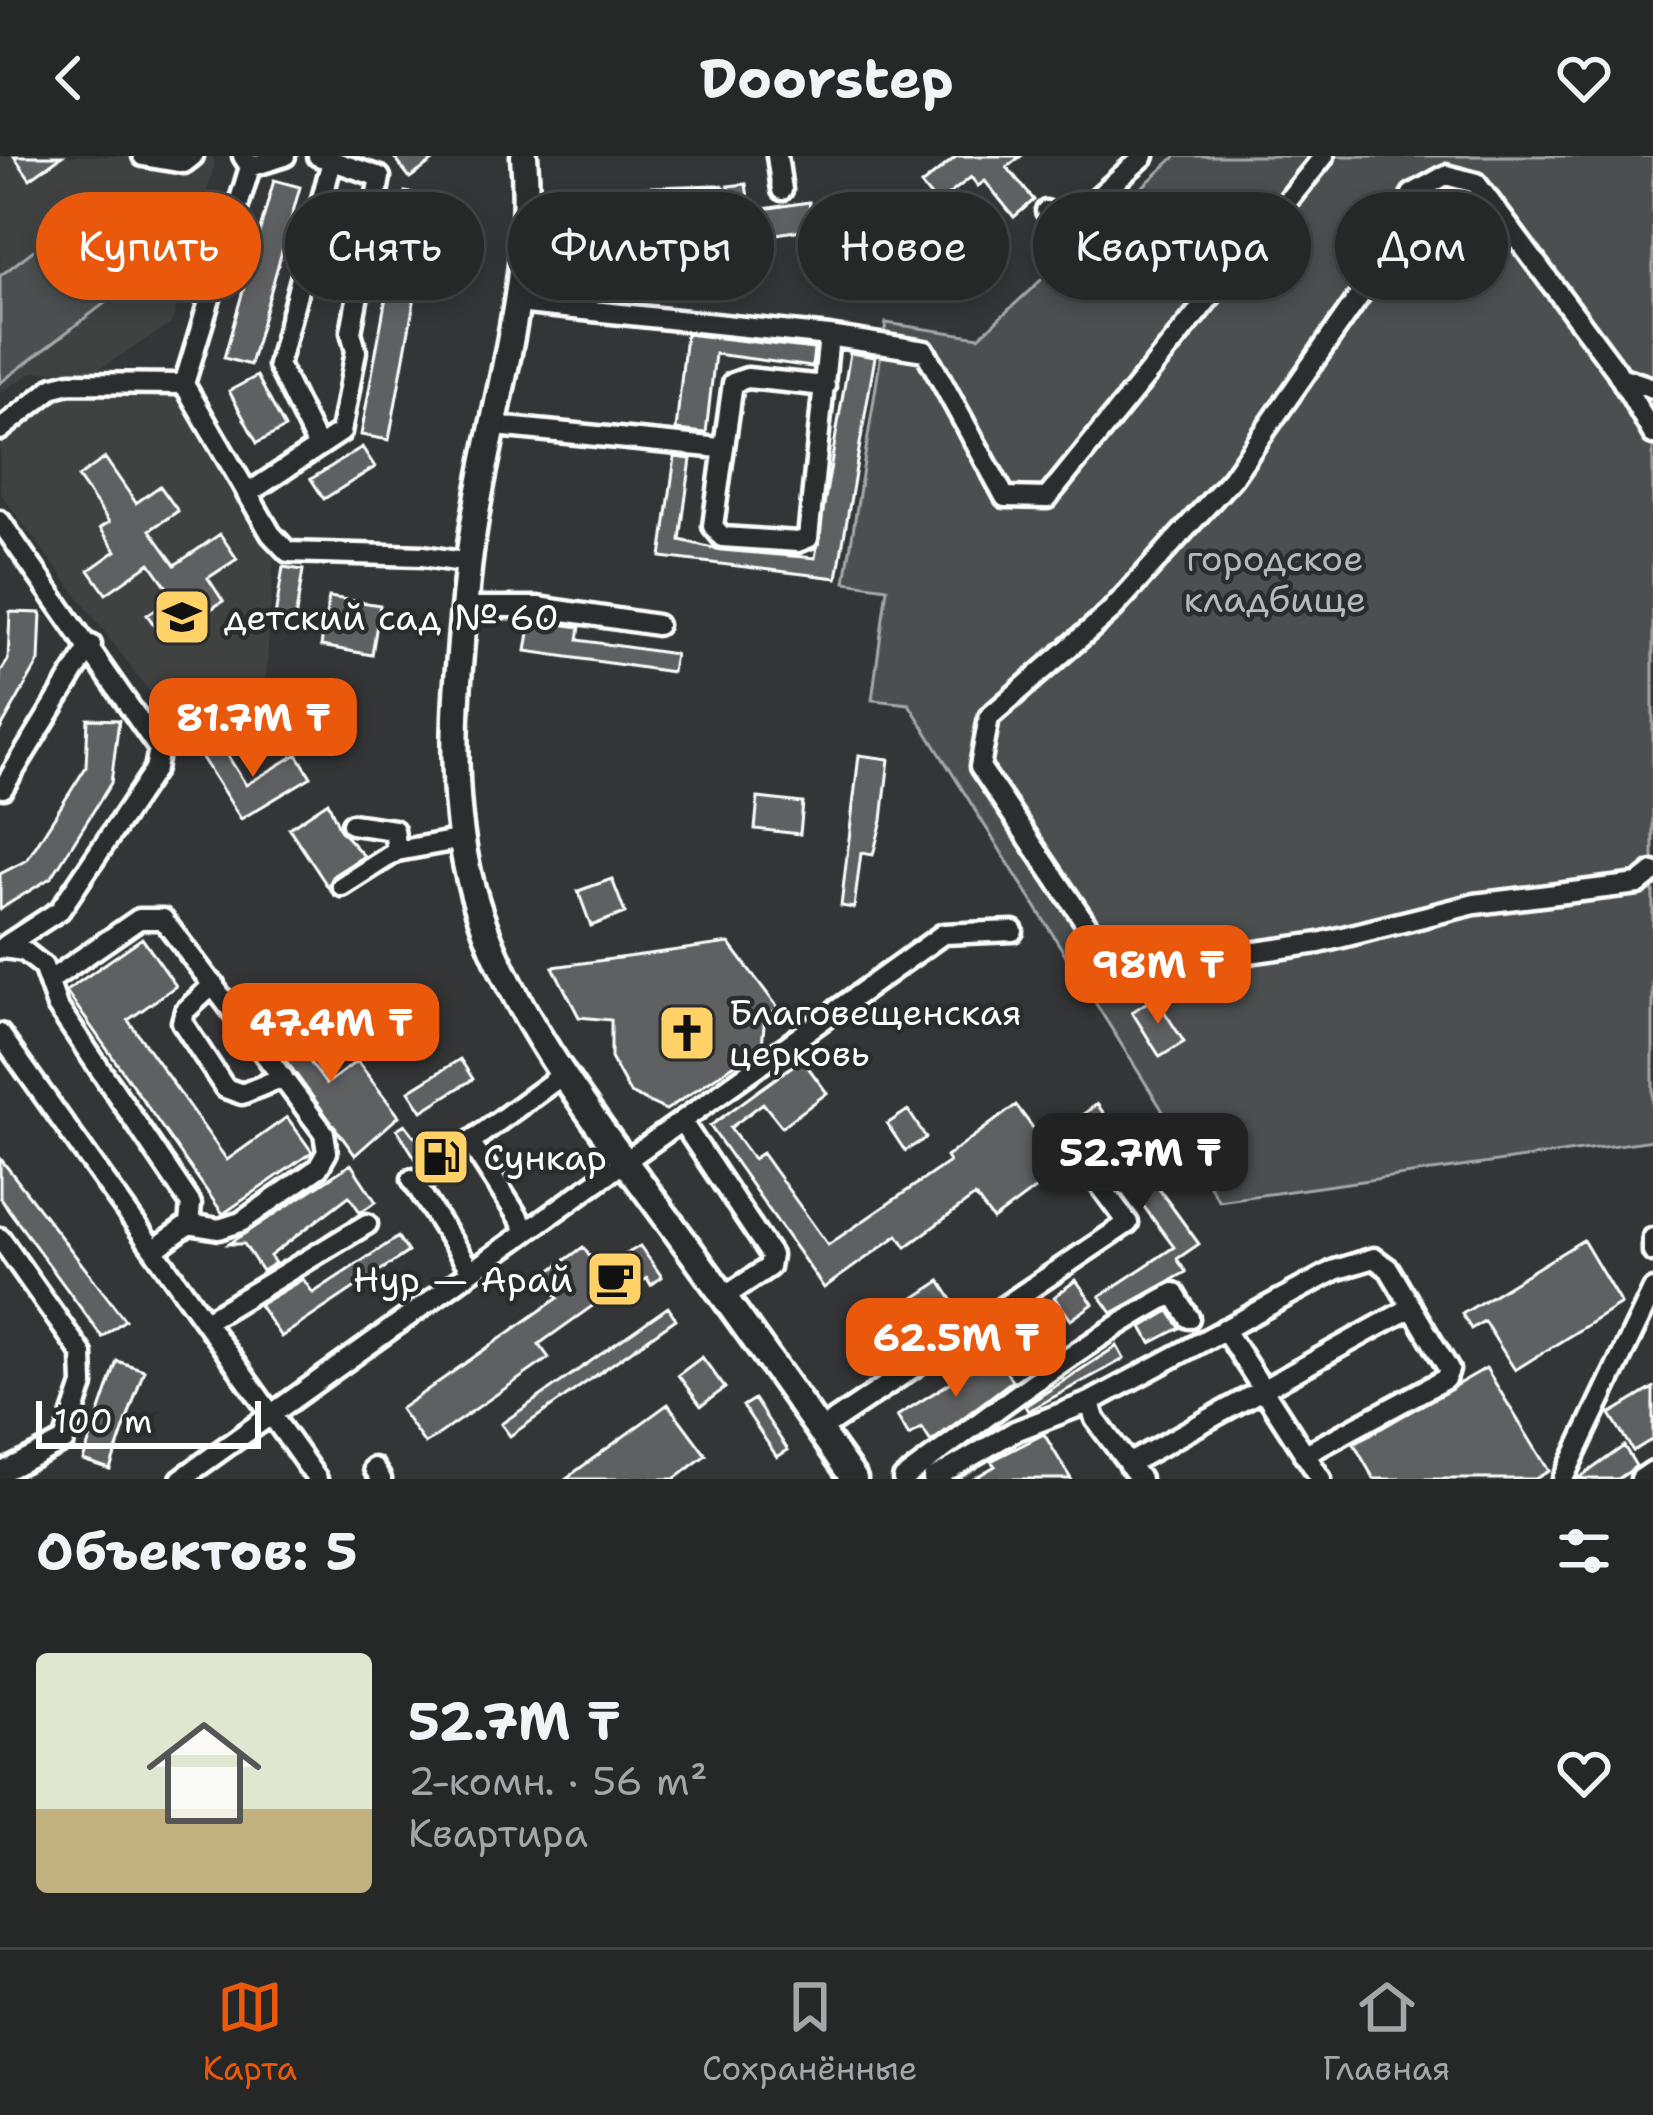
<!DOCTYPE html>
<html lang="ru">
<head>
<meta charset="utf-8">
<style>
  body { margin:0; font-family:"Shantell Sans",sans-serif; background:#2e3030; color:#f1f3f6; height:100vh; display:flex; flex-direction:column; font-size:45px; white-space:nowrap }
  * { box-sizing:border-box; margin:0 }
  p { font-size:39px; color:#a4a6a8 }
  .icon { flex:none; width:66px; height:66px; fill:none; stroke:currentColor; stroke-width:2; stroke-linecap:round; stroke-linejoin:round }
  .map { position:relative; height:1323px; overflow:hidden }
  .panel { display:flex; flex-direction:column; background:#262828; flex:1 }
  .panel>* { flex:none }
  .guide { position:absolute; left:36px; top:36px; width:1581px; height:108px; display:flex; gap:24px }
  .scale { position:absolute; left:36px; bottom:30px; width:225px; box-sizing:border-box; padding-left:12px; border:6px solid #fff; border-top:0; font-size:33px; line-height:42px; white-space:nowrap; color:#fff; -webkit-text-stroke:9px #2a2d2e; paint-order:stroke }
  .price { position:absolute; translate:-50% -102px; padding:0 27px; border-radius:24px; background:#ea580c; color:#fff; font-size:39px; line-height:78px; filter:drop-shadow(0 3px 6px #0008) }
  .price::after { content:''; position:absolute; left:50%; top:72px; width:36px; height:27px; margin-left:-18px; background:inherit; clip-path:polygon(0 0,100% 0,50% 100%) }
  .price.current { background:#222; color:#fff }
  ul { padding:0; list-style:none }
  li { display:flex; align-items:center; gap:36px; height:300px; padding:0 36px }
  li+li { border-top:3px solid #424445 }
  li span { display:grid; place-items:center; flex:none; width:336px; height:240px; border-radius:12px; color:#555 }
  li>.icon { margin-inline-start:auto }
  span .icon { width:144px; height:144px; fill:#fffc; stroke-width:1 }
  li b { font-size:51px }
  h2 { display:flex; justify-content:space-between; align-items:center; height:144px; padding:0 36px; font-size:51px }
  .pill { padding:0 42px; border-radius:54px; background:#262828; box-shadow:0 6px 18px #0003,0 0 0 3px #424445; font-size:42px; line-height:108px }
  .pill.current { background:#ea580c; color:#fff }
  header { display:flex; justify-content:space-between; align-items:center; height:156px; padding:0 36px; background:#262828; font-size:54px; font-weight:700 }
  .dock { display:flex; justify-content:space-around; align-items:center; height:168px; border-top:3px solid #424445; background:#262828; font-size:33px; color:#a4a6a8 }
  .dock a { display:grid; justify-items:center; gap:6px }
  .dock .current { color:#ea580c }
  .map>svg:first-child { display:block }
  .built { fill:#404243 }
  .green { fill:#4c4f50; stroke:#a6a7a8; stroke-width:3 }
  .building { fill:#5f6162; stroke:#fff; stroke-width:3 }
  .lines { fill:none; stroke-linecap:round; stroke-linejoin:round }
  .minor-tunnel { stroke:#47494a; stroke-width:18; stroke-dasharray:18 9; stroke-linecap:butt }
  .minor-casing { stroke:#fff; stroke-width:27 }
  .major-casing { stroke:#fff; stroke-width:33 }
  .minor { stroke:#2a2d2e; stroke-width:18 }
  .major { stroke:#2a2d2e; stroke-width:24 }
  .labels { text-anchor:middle; stroke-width:9; stroke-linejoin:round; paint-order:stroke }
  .park-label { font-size:36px; fill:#b7b9b9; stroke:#2a2d2e }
  .poi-label { font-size:36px; fill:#fff; stroke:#2a2d2e; text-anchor:start }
</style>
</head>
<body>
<header><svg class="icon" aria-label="back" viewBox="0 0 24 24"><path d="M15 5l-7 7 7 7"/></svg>Doorstep<svg class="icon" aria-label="heart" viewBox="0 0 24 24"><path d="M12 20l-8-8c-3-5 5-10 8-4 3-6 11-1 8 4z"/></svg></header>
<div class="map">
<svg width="1653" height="1323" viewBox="0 0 1653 1323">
  <rect width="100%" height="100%" fill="#333536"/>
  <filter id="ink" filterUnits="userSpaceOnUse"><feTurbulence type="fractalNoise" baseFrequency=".00833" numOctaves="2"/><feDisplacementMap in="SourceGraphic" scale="24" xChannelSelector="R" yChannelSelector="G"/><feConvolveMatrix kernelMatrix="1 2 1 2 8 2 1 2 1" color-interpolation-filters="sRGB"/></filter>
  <g filter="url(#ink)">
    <path class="built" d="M0 0H211L215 6 172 167 99 213 33 216 0 237Z
      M57 237 183 240 274 402 266 521 183 580 0 337V283Z"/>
    <path class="green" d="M1176 0H1653V984L1219 1045 909 548 872 544 887 432 845 426 886 167 979 181Z
      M57 76 109 144 0 227V120Z"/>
    <path class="building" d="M14 0H62L30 23Z
      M393 0H440L410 22Z
      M957 0H1021L1007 11 1034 44 1014 61 985 25 978 30 971 21 937 48 921 29Z
      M274 24 300 31 250 209 224 202Z
      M746 28 750 55 809 46 813 72 753 82 756 97 746 99 738 49 728 30Z
      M405 36 433 41 389 284 361 279Z
      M902 53 909 98 889 101 884 71 820 81 818 67Z
      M690 55 698 65 656 94 640 76 669 56Z
      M686 178 814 193 812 211 715 198 706 277 676 274Z
      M850 197 875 201 837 422 661 401 675 301 691 303 680 384 721 394 815 402Z
      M257 220 285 272 257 287 229 235Z
      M362 291 375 311 324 343 311 323Z
      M105 302 136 347 160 330 178 355 150 374 175 409 220 378 237 403 208 422 223 445 165 484 147 459 174 441 150 407 106 438 89 414 116 395 100 372 109 366 78 321Z
      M283 411 303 414 295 464 275 461Z
      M329 441 380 449 372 499 321 490Z
      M10 456 41 457 39 505 0 574V517L8 504Z
      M531 464 580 471 578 484 675 498 672 516 526 495Z
      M88 563 119 564 111 627 52 721 0 753V718L27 704 86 611Z
      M218 584 246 629 297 598 311 621 241 663 199 597Z
      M859 599 889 603 882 664 873 699 861 697 854 752 841 750Z
      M758 642 803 647 800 678 755 673Z
      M328 646 340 674 364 700 334 719 328 731 289 672Z
      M612 723 625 757 591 770 578 735Z
      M142 782 176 830 128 864 227 1004 287 961 312 996 223 1058 66 835Z
      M729 787 779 853 765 859 762 890 666 954 630 937 611 902V864L579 861 553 811Z
      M258 835 326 928 357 905 399 960 355 999 243 846Z
      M1155 841 1184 886 1160 901 1132 856Z
      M460 903 473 923 422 955 409 935Z
      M802 903 827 937 782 971 763 947 730 972 753 1003 762 997 828 1089 949 1006 946 1001 1016 949 1063 1012 993 1064 975 1040 906 1091 898 1079 824 1132 710 970Z
      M1097 948 1199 1088 1177 1103 1186 1116 1112 1157 1100 1140 1174 1091 1078 962Z
      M908 954 926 982 905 995 887 968Z
      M405 968 448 1024 434 1032 397 973Z
      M0 1002 125 1164 102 1181 0 1042Z
      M351 1008 376 1046 360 1056 349 1040 270 1100 275 1107 262 1115 244 1088H229Z
      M398 1081 408 1096 281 1181 259 1149 303 1123 313 1137Z
      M1583 1084 1621 1148 1515 1214 1484 1165 1471 1173 1462 1158Z
      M640 1090 662 1121 651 1129 647 1122 624 1138 619 1131 539 1188 549 1202 425 1288 400 1253 558 1142 543 1120 583 1091 599 1113Z
      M1076 1124 1093 1148 1071 1164 1054 1141Z
      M940 1125 955 1148 885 1194 870 1171Z
      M668 1151 676 1163 510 1280 501 1268Z
      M1169 1155 1180 1172 1151 1187 1142 1171Z
      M1117 1190 1124 1203 1028 1255 1025 1250Z
      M996 1198 1012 1225 931 1286 922 1272 909 1280 897 1260Z
      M702 1201 725 1232 701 1250 678 1219Z
      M117 1205 144 1214 110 1313 83 1304Z
      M1486 1212 1549 1315 1535 1323H1374L1354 1288Z
      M1653 1232V1283L1633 1295 1610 1258Z
      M754 1243 788 1294 777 1301 743 1250Z
      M668 1248 706 1299 674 1323H565Z
      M1044 1278 1071 1323H973L995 1310 991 1305Z
      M1624 1290 1636 1310 1630 1315 1618 1323H1578Z"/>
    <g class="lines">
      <path class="minor-tunnel" d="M412 1023 470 986"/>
      <g class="minor-casing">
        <path id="minor" d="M143 0 184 7 193 0
          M243 0 250 11 184 228 271 378 288 396 423 400 469 407
          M777 0 782 34
          M250 11 285 0
          M527 47 716 41 725 51 734 110
          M1046 55 1062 73 1144 0
          M522 118C558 125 615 147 646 121L647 105 630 85 610 82 562 95 527 87
          M517 147 829 180 808 382 798 386 722 381 713 370 733 227 747 222 825 230
          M829 180 925 195 1005 341 1047 342 1324 0
          M1620 221 1653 232
          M495 270 720 292
          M0 274 54 231 70 227 184 228
          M1653 278 1616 214 1476 27 1446 19 1412 38 1388 99 1232 322 1109 457 989 561 980 611 1102 791 1186 806 1319 787 1475 748 1638 728 1653 716
          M318 291 278 209 332 5
          M247 338 341 276 356 195 351 176 380 21 318 0
          M0 365 159 593 155 613 60 754 0 793
          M465 451H538L657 469
          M3 632 91 489
          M352 668 394 674 397 695
          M342 730 397 695 463 683
          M3 792 24 795 43 810 57 850 191 1048 189 1068 154 1094
          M49 825 139 763H163L324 977 327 996 318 1012 241 1066 219 1073 189 1068
          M214 828 185 855 182 866 225 932 242 938 283 921
          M0 878 317 1323
          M682 966 771 1099 769 1111 724 1141
          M412 1023 471 1115
          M527 1075 470 986 565 917
          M0 1082 82 1198 83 1229 64 1285 0 1317
          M1653 1082V1096
          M206 1165 367 1068
          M1224 1173 1321 1323
          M819 1275 1128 1067 1077 998
          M1128 1308 1412 1151
          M374 1312 381 1323
          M181 1323 943 778 1013 775
          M903 1323C992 1258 1077 1189 1174 1137L1189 1162
          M933 1323 1015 1275 1090 1246
          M1140 1323 1095 1263 1090 1246 1335 1114 1374 1102 1389 1113 1449 1214 1445 1223 1304 1299
          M1563 1323 1653 1134
          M1641 1323 1653 1315"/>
      </g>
      <g class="major-casing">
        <path id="major" d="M524 0C536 141 483 274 468 413 458 513 445 621 469 721 500 850 597 966 674 1072 735 1155 794 1239 854 1323"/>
      </g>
      <use href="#minor" class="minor"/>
      <use href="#major" class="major"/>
    </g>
  </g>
  <defs>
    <g id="school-square" transform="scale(3)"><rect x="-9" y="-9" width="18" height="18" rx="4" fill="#ffd166" stroke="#2a2d2e"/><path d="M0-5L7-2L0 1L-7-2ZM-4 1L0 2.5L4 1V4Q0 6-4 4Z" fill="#111"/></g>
    <g id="church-square" transform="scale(3)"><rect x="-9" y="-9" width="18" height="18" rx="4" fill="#ffd166" stroke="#2a2d2e"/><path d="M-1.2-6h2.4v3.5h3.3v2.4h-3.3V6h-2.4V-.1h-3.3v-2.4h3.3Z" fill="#111"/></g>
    <g id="fuel-square" transform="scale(3)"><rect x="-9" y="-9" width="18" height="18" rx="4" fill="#ffd166" stroke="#2a2d2e"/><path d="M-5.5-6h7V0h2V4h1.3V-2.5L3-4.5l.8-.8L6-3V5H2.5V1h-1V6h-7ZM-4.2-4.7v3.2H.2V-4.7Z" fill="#111"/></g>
    <g id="cafe-square" transform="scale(3)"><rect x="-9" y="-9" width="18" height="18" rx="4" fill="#ffd166" stroke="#2a2d2e"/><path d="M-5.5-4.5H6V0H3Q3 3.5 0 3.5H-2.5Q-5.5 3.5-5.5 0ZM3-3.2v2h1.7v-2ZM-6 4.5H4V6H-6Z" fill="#111"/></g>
  </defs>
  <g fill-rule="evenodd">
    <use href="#school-square" x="182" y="461"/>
    <use href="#church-square" x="687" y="877"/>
    <use href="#fuel-square" x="441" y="1001"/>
    <use href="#cafe-square" x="615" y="1123"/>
  </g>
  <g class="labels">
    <g class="park-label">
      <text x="1275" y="415">городское<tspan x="1275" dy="41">кладбище</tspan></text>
    </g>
    <g class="poi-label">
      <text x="224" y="474">детский сад № 60</text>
      <text x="729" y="869">Благовещенская<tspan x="729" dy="41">церковь</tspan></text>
      <text x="483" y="1014">Сункар</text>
      <text x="573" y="1136" text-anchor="end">Нур — Арай</text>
    </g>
  </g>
</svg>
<div class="scale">100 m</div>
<b class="price" style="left:253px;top:624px">81.7M ₸</b>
<b class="price" style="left:1158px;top:871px">98M ₸</b>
<b class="price" style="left:331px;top:929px">47.4M ₸</b>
<b class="price current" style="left:1140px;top:1059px">52.7M ₸</b>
<b class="price" style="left:956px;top:1244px">62.5M ₸</b>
<div class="guide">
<a class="pill current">Купить</a>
<a class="pill">Снять</a>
<a class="pill">Фильтры</a>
<a class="pill">Новое</a>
<a class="pill">Квартира</a>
<a class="pill">Дом</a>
</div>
</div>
<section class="panel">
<h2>Объектов: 5<svg class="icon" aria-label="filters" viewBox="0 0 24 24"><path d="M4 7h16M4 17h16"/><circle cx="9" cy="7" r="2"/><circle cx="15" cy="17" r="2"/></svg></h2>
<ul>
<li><span style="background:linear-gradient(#dfe7d0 65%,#c2b280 0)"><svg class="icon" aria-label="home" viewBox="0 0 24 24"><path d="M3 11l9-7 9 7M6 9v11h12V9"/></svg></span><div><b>52.7M ₸</b><p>2-комн. · 56 m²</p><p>Квартира</p></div><svg class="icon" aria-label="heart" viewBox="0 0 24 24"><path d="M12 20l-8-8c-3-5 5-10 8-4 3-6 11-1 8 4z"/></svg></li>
</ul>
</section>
<nav class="dock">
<a class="current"><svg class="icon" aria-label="map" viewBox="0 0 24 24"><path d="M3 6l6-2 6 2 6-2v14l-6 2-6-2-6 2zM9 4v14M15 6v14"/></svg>Карта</a>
<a><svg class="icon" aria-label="saved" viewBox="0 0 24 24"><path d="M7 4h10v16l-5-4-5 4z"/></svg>Сохранённые</a>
<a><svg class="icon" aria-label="home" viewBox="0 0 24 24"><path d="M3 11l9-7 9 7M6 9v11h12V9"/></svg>Главная</a>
</nav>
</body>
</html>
